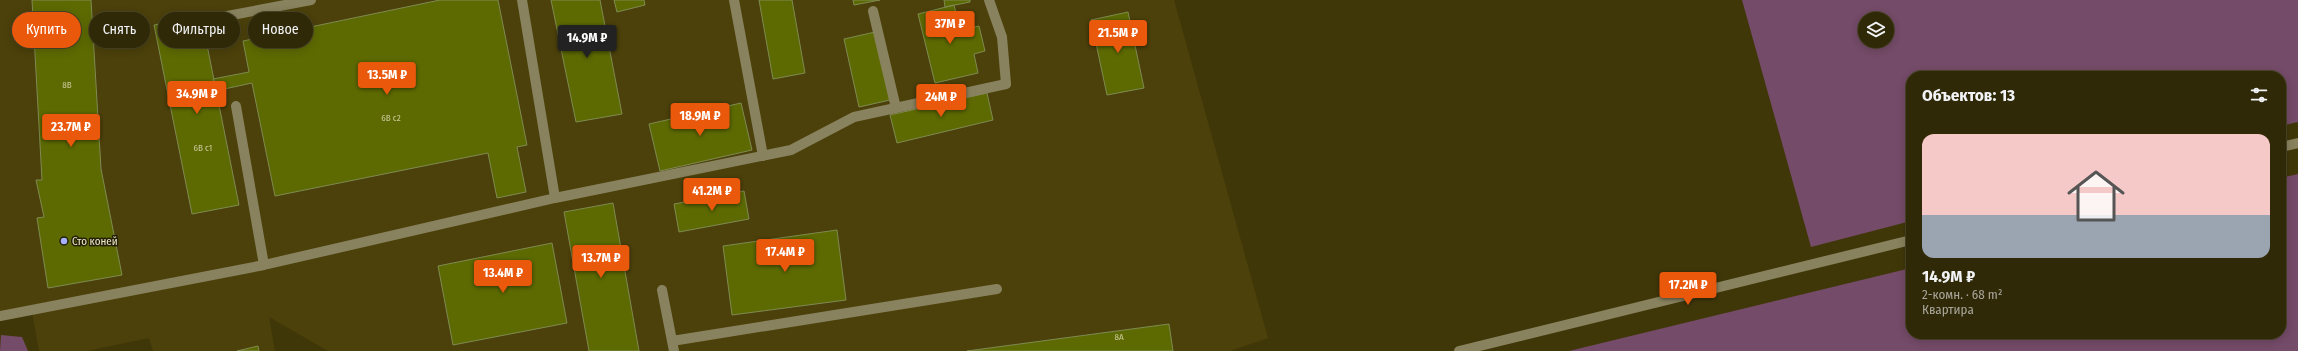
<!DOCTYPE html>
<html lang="ru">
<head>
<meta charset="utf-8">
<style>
  body { margin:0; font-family:"Fira Sans Condensed",sans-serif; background:#3c3515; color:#f1f3f6; height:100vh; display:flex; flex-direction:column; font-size:15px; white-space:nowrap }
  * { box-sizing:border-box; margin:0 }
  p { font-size:13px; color:#a8a69b }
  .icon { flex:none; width:22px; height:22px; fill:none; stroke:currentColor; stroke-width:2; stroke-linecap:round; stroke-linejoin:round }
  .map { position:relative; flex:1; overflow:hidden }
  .side { position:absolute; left:1906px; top:71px; width:380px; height:268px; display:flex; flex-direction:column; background:#302907; border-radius:16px; box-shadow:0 2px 10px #0003,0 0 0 1px #4b4528 }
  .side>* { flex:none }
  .top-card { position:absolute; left:12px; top:12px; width:380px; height:36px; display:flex; gap:8px }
  .controls { position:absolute; left:1858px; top:12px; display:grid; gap:8px }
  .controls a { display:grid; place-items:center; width:36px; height:36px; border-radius:50%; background:#302907; box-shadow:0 2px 10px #0003,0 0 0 1px #4b4528; font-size:20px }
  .price { position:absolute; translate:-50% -34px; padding:0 9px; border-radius:4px; background:#ea580c; color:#fff; font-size:13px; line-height:26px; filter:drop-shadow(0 1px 2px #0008) }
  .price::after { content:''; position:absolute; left:50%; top:24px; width:12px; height:9px; margin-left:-6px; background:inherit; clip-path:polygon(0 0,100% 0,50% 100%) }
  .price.selected { background:#222; color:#fff }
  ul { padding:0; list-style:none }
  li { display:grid; align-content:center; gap:8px; height:212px; padding:0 16px }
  li span { display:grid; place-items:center; height:124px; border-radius:12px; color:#555 }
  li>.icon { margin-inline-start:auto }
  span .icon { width:72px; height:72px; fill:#fffc; stroke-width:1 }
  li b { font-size:17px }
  h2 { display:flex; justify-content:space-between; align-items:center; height:48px; padding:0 16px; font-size:17px }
  .pill { padding:0 14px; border-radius:18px; background:#302907; box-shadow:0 2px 10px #0003,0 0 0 1px #4b4528; font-size:14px; line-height:36px }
  .pill.selected { background:#ea580c; color:#fff }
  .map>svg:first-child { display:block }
  .built { fill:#4c410b }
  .green { fill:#744b68; fill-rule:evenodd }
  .building { fill:#5d6a02; stroke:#7f8a52 }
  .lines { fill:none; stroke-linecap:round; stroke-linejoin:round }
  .minor { stroke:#89825e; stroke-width:10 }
  .poi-dot { fill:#a7b1fc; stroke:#241f07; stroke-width:1.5 }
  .labels { text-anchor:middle; stroke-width:3; stroke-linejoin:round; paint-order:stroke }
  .number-label { font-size:9px; fill:#cac898 }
  .poi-label { font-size:11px; fill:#eee8ca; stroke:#241f07; text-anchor:start }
</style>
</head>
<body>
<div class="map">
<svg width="2298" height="351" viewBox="0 0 2298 351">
  <rect width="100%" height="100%" fill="#403709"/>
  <path class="built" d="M0 0H1174L1268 338 1230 351H328L269 317 275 351H153L149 338 87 351H39L31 306 0 312Z"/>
  <path class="green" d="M1742 0H2298V122L2281 126V76H1911V221L1811 247ZM1865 19H1887V41H1865Z
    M2298 174V351H1569L1911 268V334H2281V178Z
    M1 335 22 337 28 351H0Z"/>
  <path class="building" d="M32 0H91L101 169 122 275 48 288 37 218 44 217 36 180H42Z
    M440 0H498L527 145 517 147 526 192 497 198 488 153 275 196 252 83 215 91 213 79 249 72 243 41Z
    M551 0H600L622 114 576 122Z
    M614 0H644L645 5 617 12Z
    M759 0H792L805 73 773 79Z
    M853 0H880L854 5Z
    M944 0H970V2L945 7Z
    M954 5 960 30 979 26 985 51 974 54 978 73 935 83 918 14Z
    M1128 12 1144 88 1107 95 1091 20Z
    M201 15 239 205 192 214 154 25Z
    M875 32 890 100 859 107 844 39Z
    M987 93 993 120 897 143 890 115Z
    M741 103 752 150 660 171 649 124Z
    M744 191 749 219 679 232 674 204Z
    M613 203 639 351H589L564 212Z
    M837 230 846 300 732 315 723 246Z
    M552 243 567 323 453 345 438 266Z
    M1169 324 1173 351H967Z
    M258 346 259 351H237Z"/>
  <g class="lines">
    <path class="minor" d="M522 0 555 198
      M734 0 763 156
      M873 11 896 108
      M222 17 311 0
      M236 106 264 265
      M2281 147 2298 143
      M662 290 674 351
      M0 316 264 265 555 198 791 150 854 117 1006 84 1002 37 989 0
      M672 341 997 289
      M1459 351 1911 240"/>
  </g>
  <circle class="poi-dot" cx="64" cy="241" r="4"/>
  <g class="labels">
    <g class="number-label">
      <text x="67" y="88">8В</text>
      <text x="391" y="121">6В с2</text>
      <text x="203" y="151">6В с1</text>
      <text x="1119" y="340">8А</text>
    </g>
    <g class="poi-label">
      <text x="72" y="245">Сто коней</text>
    </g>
  </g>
</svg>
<div class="controls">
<a><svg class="icon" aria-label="layers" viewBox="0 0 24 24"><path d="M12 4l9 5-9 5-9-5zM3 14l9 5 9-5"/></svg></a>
</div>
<b class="price" style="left:950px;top:45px">37M ₽</b>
<b class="price" style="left:1118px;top:54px">21.5M ₽</b>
<b class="price selected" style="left:587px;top:59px">14.9M ₽</b>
<b class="price" style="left:387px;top:96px">13.5M ₽</b>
<b class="price" style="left:197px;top:115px">34.9M ₽</b>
<b class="price" style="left:941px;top:118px">24M ₽</b>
<b class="price" style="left:700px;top:137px">18.9M ₽</b>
<b class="price" style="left:71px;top:148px">23.7M ₽</b>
<b class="price" style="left:712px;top:212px">41.2M ₽</b>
<b class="price" style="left:785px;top:273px">17.4M ₽</b>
<b class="price" style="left:601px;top:279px">13.7M ₽</b>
<b class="price" style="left:503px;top:294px">13.4M ₽</b>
<b class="price" style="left:1688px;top:306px">17.2M ₽</b>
<div class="top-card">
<a class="pill selected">Купить</a>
<a class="pill">Снять</a>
<a class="pill">Фильтры</a>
<a class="pill">Новое</a>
</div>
<section class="side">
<h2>Объектов: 13<svg class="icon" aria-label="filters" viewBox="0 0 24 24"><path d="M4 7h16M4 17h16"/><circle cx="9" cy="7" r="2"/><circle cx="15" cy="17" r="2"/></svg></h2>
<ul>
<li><span style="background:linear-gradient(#f6c9c9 65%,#9aa5b1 0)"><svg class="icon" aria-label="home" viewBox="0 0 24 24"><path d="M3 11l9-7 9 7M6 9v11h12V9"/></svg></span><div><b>14.9M ₽</b><p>2-комн. · 68 m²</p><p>Квартира</p></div></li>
</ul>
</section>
</div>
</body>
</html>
